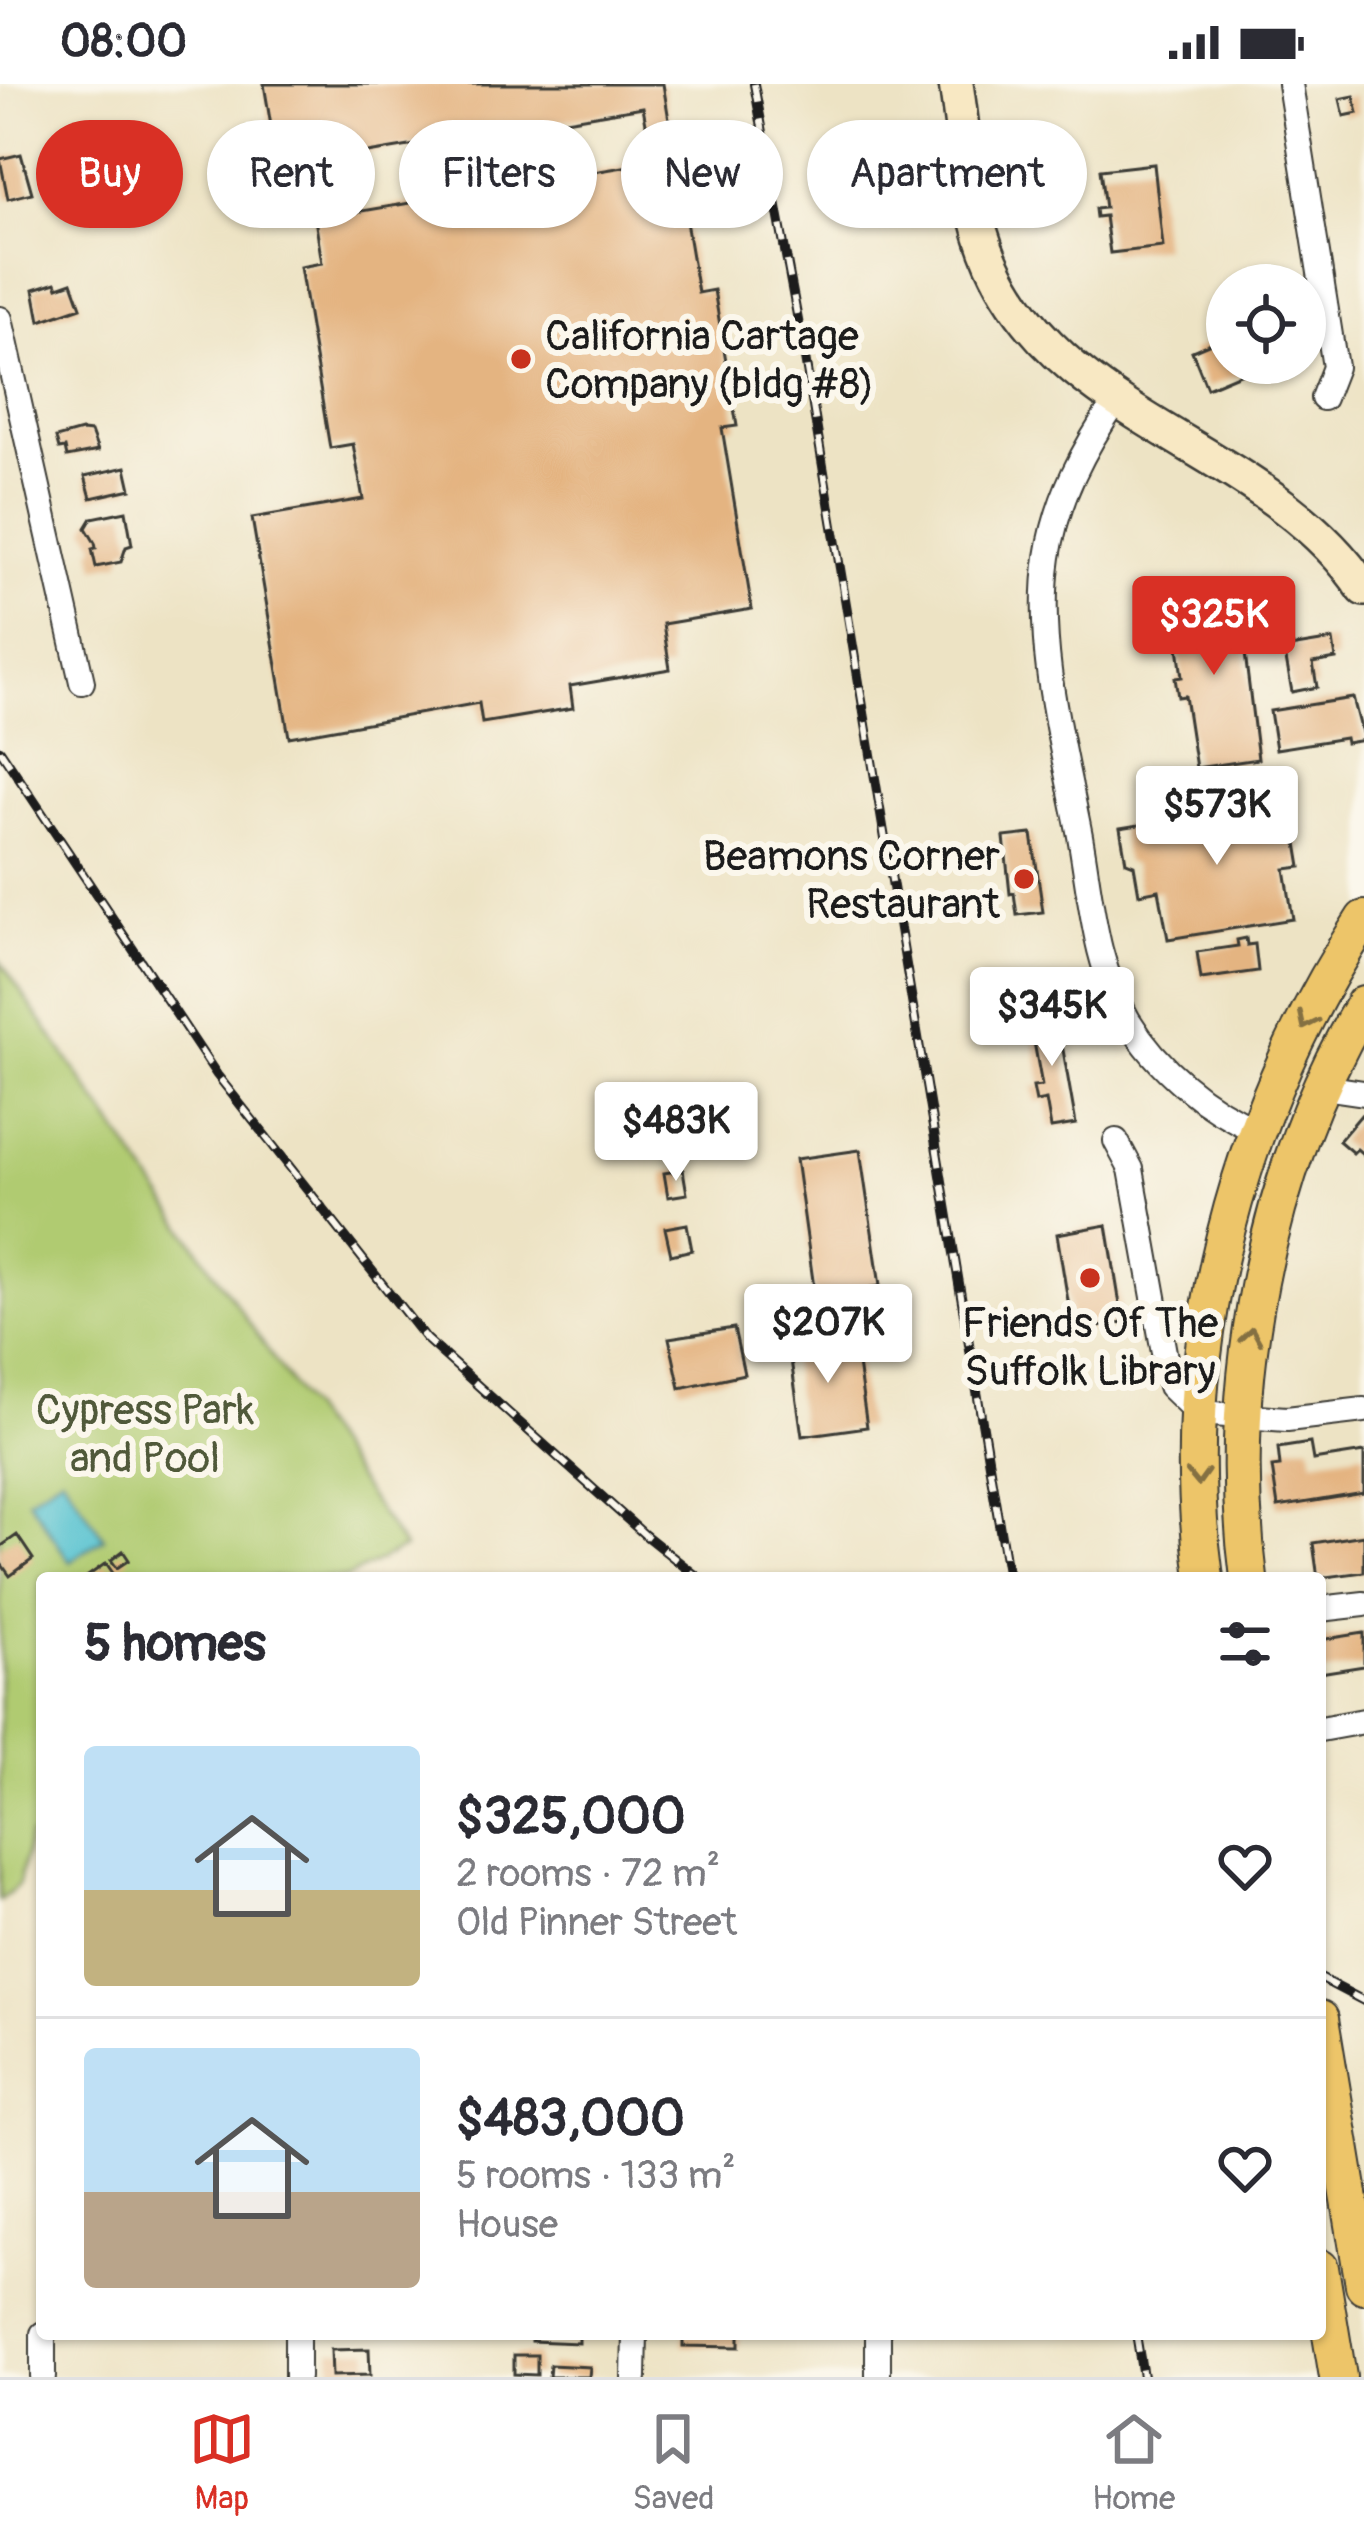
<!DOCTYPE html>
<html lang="en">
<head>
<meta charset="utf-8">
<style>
  body { margin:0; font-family:Pangolin,sans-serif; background:#f7f7f7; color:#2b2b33; height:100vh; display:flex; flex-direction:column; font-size:45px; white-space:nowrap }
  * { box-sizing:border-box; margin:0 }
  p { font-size:39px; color:#7c7c81 }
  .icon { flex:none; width:66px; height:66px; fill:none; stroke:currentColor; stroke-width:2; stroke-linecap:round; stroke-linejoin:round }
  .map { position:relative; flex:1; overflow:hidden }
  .drawer { position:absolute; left:36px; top:1488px; width:1290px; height:768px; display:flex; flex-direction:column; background:#fff; border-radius:12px; box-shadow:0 3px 9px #0004 }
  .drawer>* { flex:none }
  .banner { position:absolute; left:36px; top:36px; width:1293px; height:108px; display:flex; gap:24px }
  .tools { position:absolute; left:1206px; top:180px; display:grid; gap:24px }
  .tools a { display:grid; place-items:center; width:120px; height:120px; border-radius:50%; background:#fff; box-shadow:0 3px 9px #0004; font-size:60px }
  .price { position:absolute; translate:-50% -102px; padding:0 27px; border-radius:12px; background:#fff; color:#222; font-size:39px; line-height:78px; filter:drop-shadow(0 3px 6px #0008) }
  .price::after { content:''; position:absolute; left:50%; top:72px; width:36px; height:27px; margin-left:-18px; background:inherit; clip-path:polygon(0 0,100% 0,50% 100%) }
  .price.selected { background:#d93025; color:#fff }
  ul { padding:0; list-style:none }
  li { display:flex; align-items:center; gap:36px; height:300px; padding:0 48px }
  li+li { border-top:3px solid #e1e1e2 }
  li span { display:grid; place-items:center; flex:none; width:336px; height:240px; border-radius:12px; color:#555 }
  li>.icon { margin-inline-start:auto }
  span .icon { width:144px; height:144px; fill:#fffc; stroke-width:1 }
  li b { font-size:51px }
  h2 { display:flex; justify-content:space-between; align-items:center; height:144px; padding:0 48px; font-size:51px }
  .chip { padding:0 42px; border-radius:54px; background:#fff; box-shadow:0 3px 9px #0004; font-size:42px; line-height:108px }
  .chip.selected { background:#d93025; color:#fff }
  .status { display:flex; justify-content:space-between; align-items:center; height:84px; padding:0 60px; background:#fff; direction:ltr }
  .status svg { height:33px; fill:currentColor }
  .tab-bar { display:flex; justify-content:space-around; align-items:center; height:168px; border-top:3px solid #e1e1e2; background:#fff; font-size:33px; color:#7c7c81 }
  .tab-bar a { display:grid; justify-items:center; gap:6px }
  .tab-bar .selected { color:#d93025 }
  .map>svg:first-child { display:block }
  .green { fill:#b0cb71; stroke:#667446; stroke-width:3 }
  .water { fill:#56c2d0; stroke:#396f76; stroke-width:3 }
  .building { fill:#e4b481 }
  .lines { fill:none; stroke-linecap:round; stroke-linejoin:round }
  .minor-casing { stroke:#3b3a35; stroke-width:28 }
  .secondary-casing { stroke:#3b3a35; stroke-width:38 }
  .primary-casing { stroke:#3b3a35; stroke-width:40 }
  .minor { stroke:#fff; stroke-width:24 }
  .secondary { stroke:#f8e8c3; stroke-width:33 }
  .primary { stroke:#edc569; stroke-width:36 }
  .rail-casing { stroke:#1c1c1c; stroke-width:10 }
  .rail { stroke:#fbf7ec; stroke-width:6; stroke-dasharray:18; stroke-linecap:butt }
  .oneway { stroke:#847042 }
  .poi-dot { fill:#c8321e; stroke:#fbf7ec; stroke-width:4.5 }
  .labels { text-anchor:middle; stroke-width:12; stroke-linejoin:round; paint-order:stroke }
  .poi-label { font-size:42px; fill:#1c1c1c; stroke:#fbf7ec; text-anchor:start }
  .park-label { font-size:42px; fill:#50593a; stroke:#fbf7ec }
</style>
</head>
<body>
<div class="status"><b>08:00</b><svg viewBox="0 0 49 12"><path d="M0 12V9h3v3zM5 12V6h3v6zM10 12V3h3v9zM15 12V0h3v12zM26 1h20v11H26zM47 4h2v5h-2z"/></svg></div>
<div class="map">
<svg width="1364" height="2293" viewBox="0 0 1364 2293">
  <rect width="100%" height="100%" fill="#fbf7ec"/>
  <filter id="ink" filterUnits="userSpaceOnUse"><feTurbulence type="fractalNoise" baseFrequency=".00833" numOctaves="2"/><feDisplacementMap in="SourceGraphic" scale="24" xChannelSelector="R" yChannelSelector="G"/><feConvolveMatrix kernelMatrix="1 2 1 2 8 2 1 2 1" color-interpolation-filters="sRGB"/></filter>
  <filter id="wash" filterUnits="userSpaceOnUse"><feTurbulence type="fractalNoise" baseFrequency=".004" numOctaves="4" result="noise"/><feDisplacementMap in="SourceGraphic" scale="48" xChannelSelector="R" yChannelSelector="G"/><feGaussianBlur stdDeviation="2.7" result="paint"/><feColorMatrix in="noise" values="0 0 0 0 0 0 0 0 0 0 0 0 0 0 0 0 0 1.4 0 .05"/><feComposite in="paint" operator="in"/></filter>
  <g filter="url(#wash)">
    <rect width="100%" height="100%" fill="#ede3c4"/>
    <path class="green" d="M0 877 404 1464 346 1494H42V1751H30L19 1800 0 1817Z"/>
    <path class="water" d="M62 1392 104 1454 70 1478 28 1415Z"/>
    <g id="blocks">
      <path class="building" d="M264 0H663L698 209 714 206 737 342 722 344 752 525 663 540 670 585 570 602 573 624 482 639 479 619 289 653 252 434 363 415 353 360 330 364 300 183 322 179 315 135 653 78 643 23 278 84Z
        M1354 12 1358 29 1344 32 1340 15Z
        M21 70 32 109 8 115 0 75Z
        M1154 80 1163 163 1110 169 1105 132 1096 133 1095 125 1105 124 1100 86Z
        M56 198 58 203 72 198 81 223 40 237 34 205Z
        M1227 252V279H1266L1207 304 1192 267Z
        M81 347 91 348 98 367 67 373 65 364 59 365 56 354Z
        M126 383 131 405 91 414 85 392Z
        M126 427 132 461 126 463 121 478 96 483 92 465 96 464 95 459 86 444 92 434Z
        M1228 500 1236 555 1243 553 1258 675 1196 684 1185 612 1178 613 1175 594 1182 593 1171 509Z
        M1333 556 1336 575 1313 579 1317 603 1292 608 1284 564Z
        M1353 614 1364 656 1346 659 1345 654 1276 665 1270 627Z
        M1290 717 1301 783 1285 785 1293 835 1168 855 1159 806 1139 810 1134 781 1126 778 1120 744Z
        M1032 750 1043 828 1017 831 1014 809 1010 810 1004 753Z
        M1246 854 1247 861 1255 860 1258 887 1201 895 1197 868 1238 862 1237 856Z
        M1056 926 1076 1040 1051 1044 1046 1016 1036 1018 1033 1003 1042 1002 1029 930Z
        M1361 1031 1364 1034V1071L1357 1065 1353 1069 1339 1057Z
        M860 1066 880 1202 815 1211 796 1075Z
        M683 1086 687 1110 668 1113 664 1089Z
        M687 1140 692 1166 671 1171 665 1144Z
        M1107 1141 1123 1239 1073 1247 1057 1150Z
        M734 1244 744 1290 680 1304 669 1254Z
        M854 1252 867 1343 802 1352 789 1262Z
        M1310 1359 1313 1376 1364 1368V1409L1278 1423 1272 1383 1280 1382 1278 1364Z
        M17 1451 33 1475 10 1492 0 1478V1463Z
        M1364 1451V1488L1318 1494 1313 1459Z
        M123 1467 129 1476 117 1484 111 1476Z
        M106 1479 115 1492 113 1494H85Z
        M1364 1549V1582L1320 1589V1556Z
        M532 2250H579V2259L532 2257Z
        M683 2250H739V2263L683 2262Z
        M369 2265 370 2291 332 2292 331 2266Z
        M514 2271H537V2291L514 2290Z
        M550 2281 590 2283 589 2293H549Z"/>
    </g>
  </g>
  <g filter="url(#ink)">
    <use href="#blocks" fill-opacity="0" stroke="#3b3a35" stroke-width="3"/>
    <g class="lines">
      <g class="minor-casing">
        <path id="minor" d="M1290 0 1335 283 1323 314
          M0 235 82 598
          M1117 316C1084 364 1057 414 1048 473 1035 564 1063 663 1080 752 1091 814 1095 882 1128 936 1158 985 1205 1024 1258 1047
          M1323 1003 1364 1009
          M1116 1057 1131 1085 1170 1302 1198 1329 1287 1335 1364 1326
          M1320 1525 1364 1520
          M1320 1645 1364 1637
          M297 2250V2293
          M43 2293V2250
          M634 2293 635 2250
          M878 2293V2250"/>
      </g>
      <g class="secondary-casing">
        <path id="secondary" d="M956 0C965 58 968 125 992 179 1064 341 1270 363 1364 505"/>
      </g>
      <g class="primary-casing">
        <path id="primary" d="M1205 1494C1173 1265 1238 1027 1364 835
          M1249 1494C1224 1304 1265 1086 1364 920
          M1320 1935 1364 2201
          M1320 2184 1338 2293"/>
      </g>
      <use href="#minor" class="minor"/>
      <use href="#secondary" class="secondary"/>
      <use href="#primary" class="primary"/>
      <g class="rail-casing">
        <path id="rail" d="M754 0 805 274 1008 1494
          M0 666 217 991 426 1255 645 1451 699 1494
          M1320 1894 1364 1917
          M1136 2250 1143 2293"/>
      </g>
      <use href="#rail" class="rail"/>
    </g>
    <defs><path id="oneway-chevron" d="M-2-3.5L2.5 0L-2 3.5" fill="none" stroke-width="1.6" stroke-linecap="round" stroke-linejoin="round" transform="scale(3)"/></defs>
    <g class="oneway">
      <use href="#oneway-chevron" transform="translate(1307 937) rotate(116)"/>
      <use href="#oneway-chevron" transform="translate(1251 1252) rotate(-81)"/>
      <use href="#oneway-chevron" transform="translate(1198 1393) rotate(88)"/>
    </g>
  </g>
  <g class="poi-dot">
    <circle cx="521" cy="275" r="12"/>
    <circle cx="1024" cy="795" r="12"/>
    <circle cx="1090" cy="1194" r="12"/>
  </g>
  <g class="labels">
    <g class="poi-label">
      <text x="545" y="266">California Cartage<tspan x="545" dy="48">Company (bldg #8)</tspan></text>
      <text x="1000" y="786" text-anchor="end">Beamons Corner<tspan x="1000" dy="48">Restaurant</tspan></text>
      <text x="1090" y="1253" text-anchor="middle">Friends Of The<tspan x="1090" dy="48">Suffolk Library</tspan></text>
    </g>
    <g class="park-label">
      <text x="145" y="1340">Cypress Park<tspan x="145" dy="48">and Pool</tspan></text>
    </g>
  </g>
</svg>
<div class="tools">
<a><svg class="icon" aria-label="locate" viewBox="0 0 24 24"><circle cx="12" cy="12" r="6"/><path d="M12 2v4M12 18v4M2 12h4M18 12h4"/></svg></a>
</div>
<b class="price selected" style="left:1214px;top:594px">$325K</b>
<b class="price" style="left:1217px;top:784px">$573K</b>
<b class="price" style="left:1052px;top:985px">$345K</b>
<b class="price" style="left:676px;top:1100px">$483K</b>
<b class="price" style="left:828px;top:1302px">$207K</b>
<div class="banner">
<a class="chip selected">Buy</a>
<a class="chip">Rent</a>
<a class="chip">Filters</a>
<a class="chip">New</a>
<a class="chip">Apartment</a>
</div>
<section class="drawer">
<h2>5 homes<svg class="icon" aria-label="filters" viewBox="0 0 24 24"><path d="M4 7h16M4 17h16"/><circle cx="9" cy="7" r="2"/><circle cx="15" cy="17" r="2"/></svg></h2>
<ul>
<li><span style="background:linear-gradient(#bfe0f5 60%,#c2b280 0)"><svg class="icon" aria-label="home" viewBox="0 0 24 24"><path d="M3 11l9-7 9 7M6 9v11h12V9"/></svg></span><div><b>$325,000</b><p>2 rooms · 72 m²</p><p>Old Pinner Street</p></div><svg class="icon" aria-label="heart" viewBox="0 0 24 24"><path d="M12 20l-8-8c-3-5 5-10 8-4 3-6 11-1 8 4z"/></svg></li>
<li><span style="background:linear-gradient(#bfe0f5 60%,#b9a48a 0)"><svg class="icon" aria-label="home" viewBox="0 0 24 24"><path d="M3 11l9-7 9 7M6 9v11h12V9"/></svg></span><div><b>$483,000</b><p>5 rooms · 133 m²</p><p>House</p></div><svg class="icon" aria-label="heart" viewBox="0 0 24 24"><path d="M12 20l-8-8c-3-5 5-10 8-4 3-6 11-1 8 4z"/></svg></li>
</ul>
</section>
</div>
<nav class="tab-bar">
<a class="selected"><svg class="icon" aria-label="map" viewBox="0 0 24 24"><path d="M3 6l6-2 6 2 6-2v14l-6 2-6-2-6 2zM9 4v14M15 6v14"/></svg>Map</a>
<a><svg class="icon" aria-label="saved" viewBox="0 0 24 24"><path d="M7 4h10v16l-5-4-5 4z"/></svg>Saved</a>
<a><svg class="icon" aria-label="home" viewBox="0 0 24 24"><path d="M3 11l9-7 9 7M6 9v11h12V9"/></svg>Home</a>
</nav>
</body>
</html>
